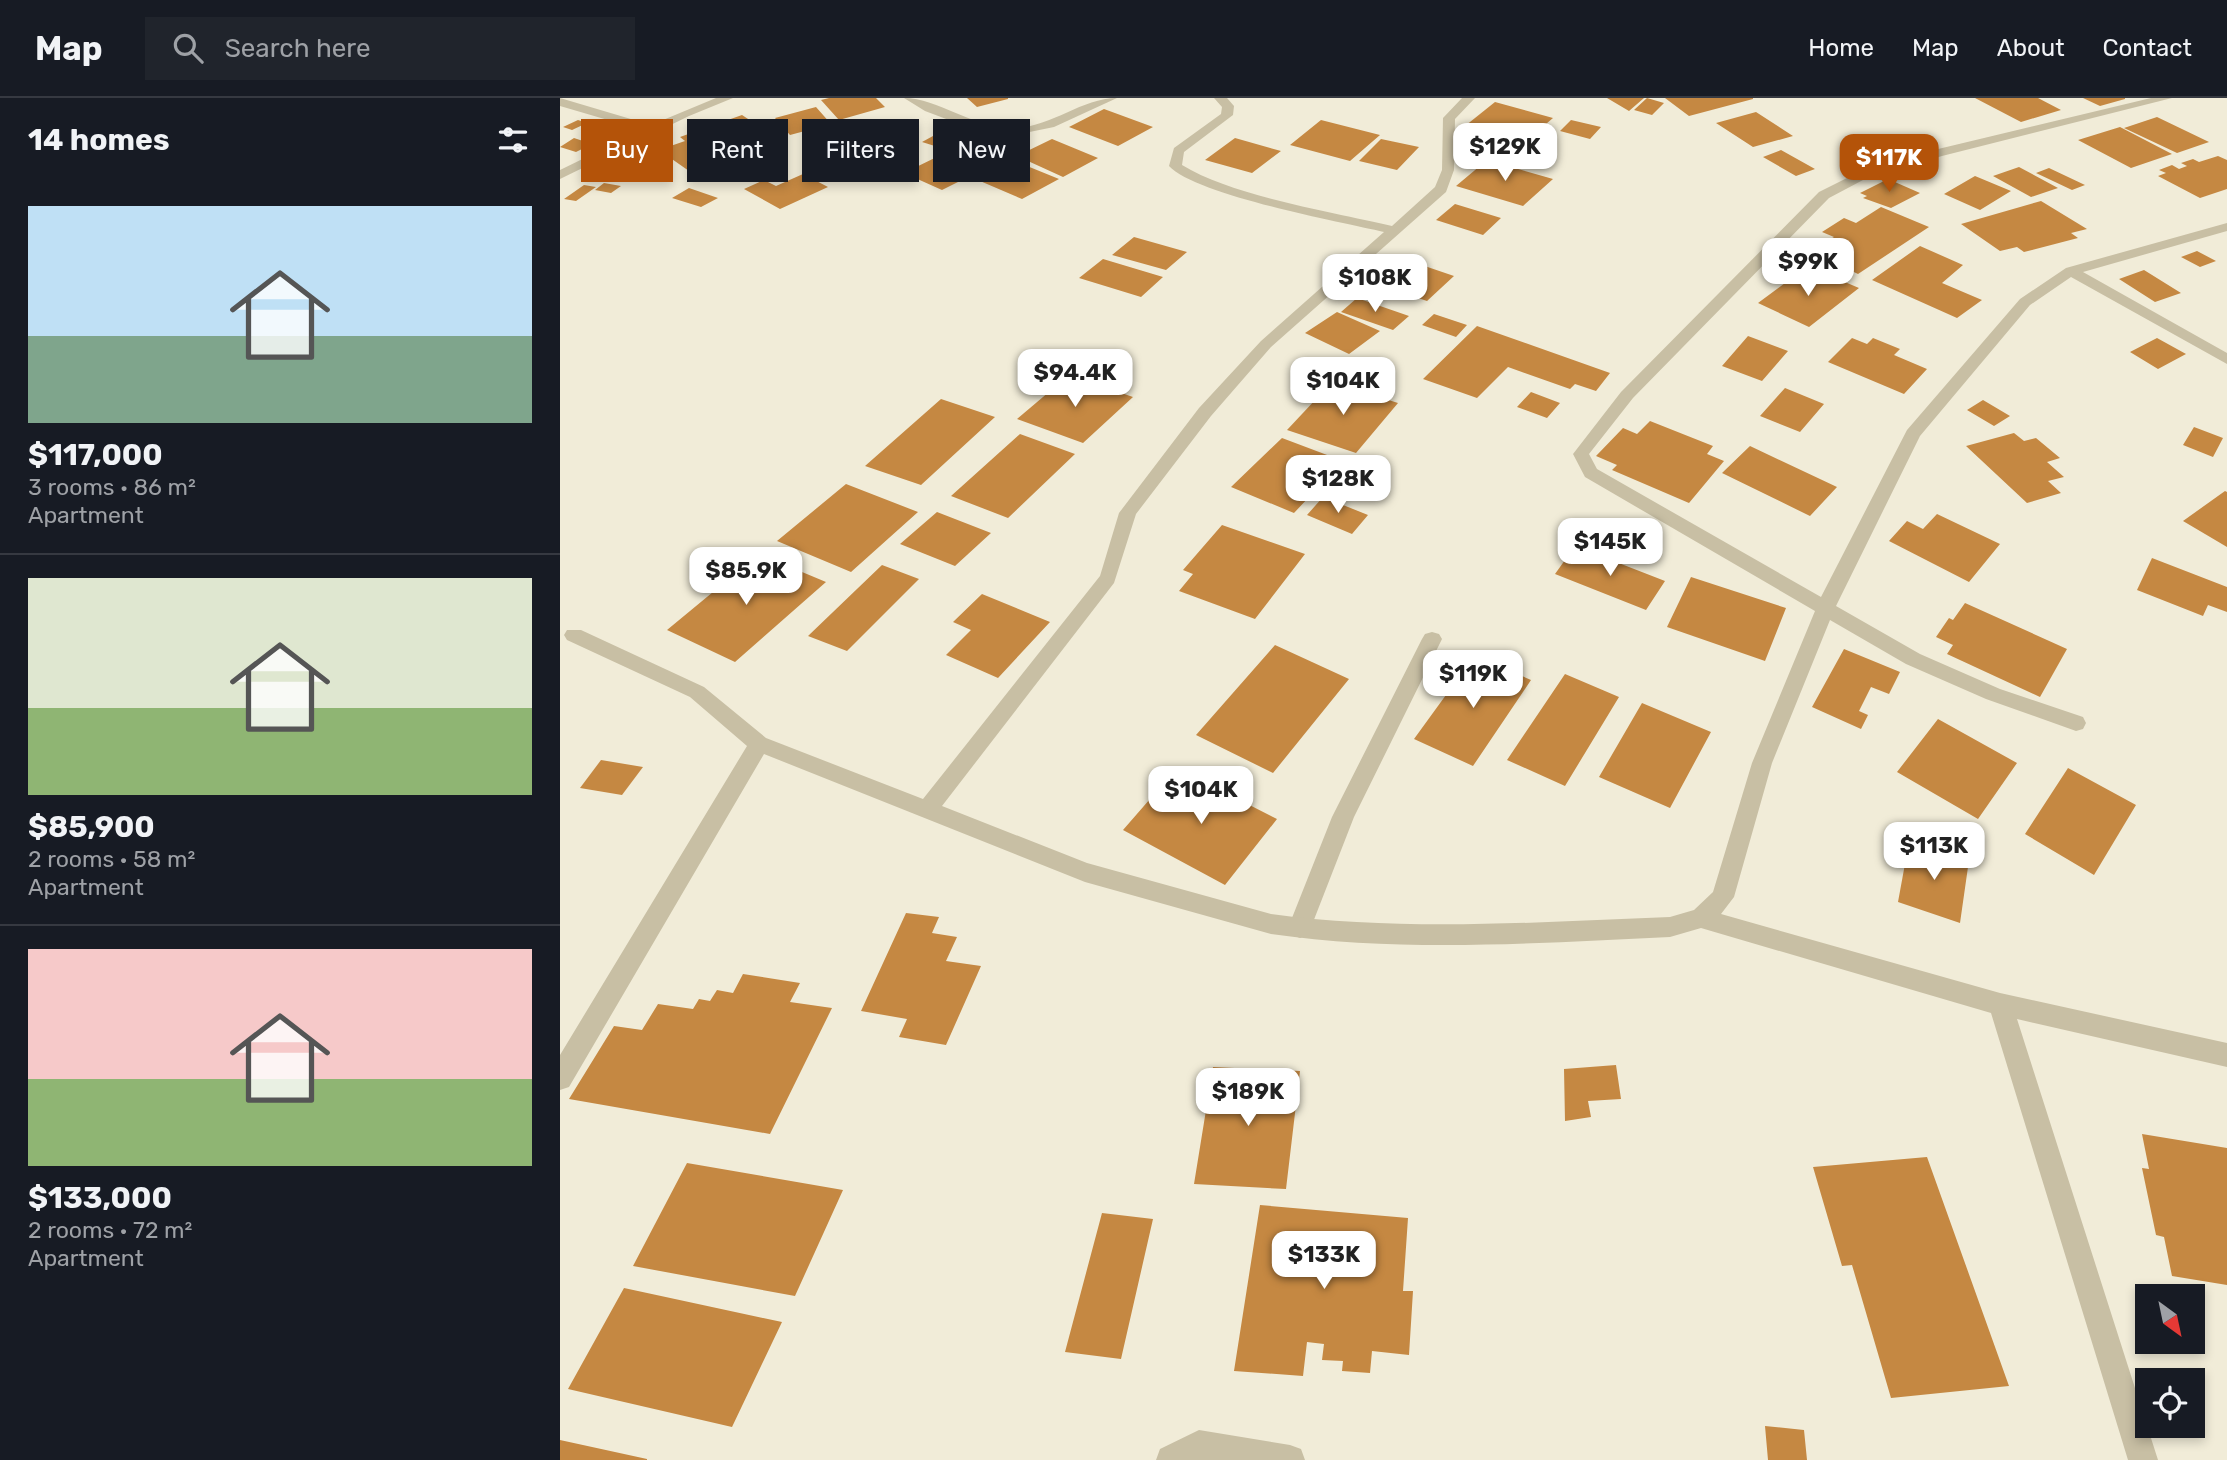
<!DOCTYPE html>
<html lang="en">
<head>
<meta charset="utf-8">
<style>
  body { margin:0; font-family:Rubik,sans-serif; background:#20242c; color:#f1f3f6; height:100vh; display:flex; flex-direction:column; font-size:26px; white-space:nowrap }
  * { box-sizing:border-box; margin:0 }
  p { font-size:23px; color:#9ea1a6 }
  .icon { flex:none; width:38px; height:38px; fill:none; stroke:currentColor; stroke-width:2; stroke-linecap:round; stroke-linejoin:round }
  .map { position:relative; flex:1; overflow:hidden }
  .sheet { display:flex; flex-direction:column; background:#171b24; width:560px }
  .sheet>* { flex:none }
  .guide { position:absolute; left:21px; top:21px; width:665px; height:63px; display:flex; gap:14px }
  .needle { width:46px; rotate:147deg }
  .tools { position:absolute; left:1575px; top:1186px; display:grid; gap:14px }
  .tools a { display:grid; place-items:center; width:70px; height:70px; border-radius:0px; background:#171b24; box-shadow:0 4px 10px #0003; font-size:35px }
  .price { position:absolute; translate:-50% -60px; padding:0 16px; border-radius:14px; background:#fff; color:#222; font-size:23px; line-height:46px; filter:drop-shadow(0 2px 4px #0008) }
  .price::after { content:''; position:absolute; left:50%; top:42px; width:21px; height:16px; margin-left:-10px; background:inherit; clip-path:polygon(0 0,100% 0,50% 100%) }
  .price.current { background:#b45309; color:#fff }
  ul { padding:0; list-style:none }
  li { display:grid; align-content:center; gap:14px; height:371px; padding:0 28px }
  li+li { border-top:2px solid #363941 }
  li span { display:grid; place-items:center; height:217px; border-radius:0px; color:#555 }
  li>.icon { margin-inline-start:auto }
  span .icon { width:126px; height:126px; fill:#fffc; stroke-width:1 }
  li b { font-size:30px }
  h2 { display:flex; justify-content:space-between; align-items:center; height:84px; padding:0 28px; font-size:30px }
  .pill { padding:0 24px; border-radius:0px; background:#171b24; box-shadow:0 4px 10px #0003; font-size:24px; line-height:63px }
  .pill.current { background:#b45309; color:#fff }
  header { display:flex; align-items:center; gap:42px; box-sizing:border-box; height:98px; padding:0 35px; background:#171b24; border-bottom:2px solid #363941 }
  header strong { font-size:33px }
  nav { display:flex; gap:38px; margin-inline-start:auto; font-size:24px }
  .search { width:490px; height:63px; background:#20242c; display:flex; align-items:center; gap:18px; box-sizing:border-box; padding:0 24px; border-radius:0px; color:#9ea1a6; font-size:26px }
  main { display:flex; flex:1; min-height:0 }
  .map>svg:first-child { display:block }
  .building { fill:#c58842 }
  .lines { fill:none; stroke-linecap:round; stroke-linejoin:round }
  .lane { fill:#c8bfa4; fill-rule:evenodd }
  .street { fill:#c8bfa4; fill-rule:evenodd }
</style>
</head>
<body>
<header>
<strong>Map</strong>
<div class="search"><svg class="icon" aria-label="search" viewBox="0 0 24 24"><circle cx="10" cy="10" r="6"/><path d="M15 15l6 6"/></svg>Search here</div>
<nav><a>Home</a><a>Map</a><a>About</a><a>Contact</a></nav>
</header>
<main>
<section class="sheet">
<h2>14 homes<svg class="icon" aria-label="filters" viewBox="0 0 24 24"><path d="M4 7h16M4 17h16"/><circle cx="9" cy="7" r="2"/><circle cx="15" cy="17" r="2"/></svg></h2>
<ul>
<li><span style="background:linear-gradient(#bfe0f5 60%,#7fa58c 0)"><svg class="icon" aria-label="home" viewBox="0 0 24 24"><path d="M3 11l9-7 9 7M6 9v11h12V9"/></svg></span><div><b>$117,000</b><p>3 rooms · 86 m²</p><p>Apartment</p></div></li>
<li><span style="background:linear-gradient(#dfe7d0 60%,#8fb573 0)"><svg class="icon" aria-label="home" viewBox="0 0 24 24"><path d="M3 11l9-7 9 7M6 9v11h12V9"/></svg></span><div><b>$85,900</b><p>2 rooms · 58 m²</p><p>Apartment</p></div></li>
<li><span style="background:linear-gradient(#f6c9c9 60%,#8fb573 0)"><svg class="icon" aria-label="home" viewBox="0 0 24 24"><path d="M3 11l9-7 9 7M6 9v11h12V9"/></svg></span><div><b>$133,000</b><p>2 rooms · 72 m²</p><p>Apartment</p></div></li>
</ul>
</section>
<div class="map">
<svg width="1667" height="1362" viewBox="0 0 1667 1362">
  <rect width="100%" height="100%" fill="#f1ecd8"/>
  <path class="building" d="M269 0H316L325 9 279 22 261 2Z
    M407 0H448V1L417 9Z
    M1047 0H1084L1069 13Z
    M1087 0 1104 5 1092 17 1074 12Z
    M1105 0H1193V1L1129 18Z
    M1415 0H1478L1501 12 1461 24Z
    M1523 0H1565V1L1540 8Z
    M935 4 993 20 965 44 905 28Z
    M256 9 271 26 230 37 215 20Z
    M544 11 593 29 558 48 509 29Z
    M1196 14 1233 38 1193 49 1156 25Z
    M182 17 217 40 129 73 99 52 125 43 120 39Z
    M1597 19 1649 44 1617 55 1564 30Z
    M18 22 27 25 12 32 3 29Z
    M761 22 820 37 790 63 730 47Z
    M1011 22 1041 29 1030 41 1000 33Z
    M1560 29 1612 56 1571 70 1518 42Z
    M384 32 400 36 378 49 362 44Z
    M14 40 32 46 16 54 0 49Z
    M675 40 721 53 692 75 645 62Z
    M492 41 538 60 503 79 457 58Z
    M821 41 859 49 837 72 799 63Z
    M391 52 428 69 382 92 344 75Z
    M1221 52 1255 71 1236 78 1203 59Z
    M1658 58 1667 62V91L1640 100 1598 78 1606 75 1599 72 1612 67 1619 71 1627 68 1621 65 1633 61 1639 64Z
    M450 61 499 81 462 101 413 80Z
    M927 62 993 81 963 108 896 88Z
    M1459 69 1498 90 1471 99 1433 78Z
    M1489 70 1525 87 1512 92 1476 75Z
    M243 76 268 89 220 111 184 91 204 82 216 88Z
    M1415 78 1451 93 1420 112 1384 96Z
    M1328 81 1360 95 1331 110 1303 100 1307 98 1300 95Z
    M44 85 61 88 51 95 35 92Z
    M24 87 36 89 16 103 4 101Z
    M129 90 158 100 141 109 112 100Z
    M1481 103 1527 131 1511 135 1518 140 1464 154 1457 149 1440 153 1401 126Z
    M895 106 941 120 923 137 876 122Z
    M1321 109 1369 129 1298 176 1251 153 1274 139 1262 134 1284 120 1296 125Z
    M574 139 627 154 606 172 552 157Z
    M1360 148 1403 167 1382 185 1422 202 1397 220 1312 182Z
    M1637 153 1656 163 1640 169 1621 159Z
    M543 161 603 179 581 199 519 180Z
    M847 162 894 178 867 203 819 187Z
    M1584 172 1621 195 1595 204 1559 181Z
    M1237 176 1255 185 1266 176 1299 190 1249 229 1198 205Z
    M797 200 849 218 833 232 781 214Z
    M777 214 820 233 789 256 745 235Z
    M874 216 907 227 896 239 862 227Z
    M917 228 1050 275 1036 293 1015 286 1010 291 948 269 917 300 863 281Z
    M1188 238 1228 253 1202 283 1162 268Z
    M1292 240 1307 246 1313 240 1340 251 1334 257 1367 271 1344 296 1268 264Z
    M1597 240 1626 256 1598 271 1570 254Z
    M509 277 573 299 523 345 457 321Z
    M772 284 838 305 796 355 727 332Z
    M1225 290 1264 306 1240 334 1200 318Z
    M971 294 1000 305 987 320 957 309Z
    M381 301 435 319 361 387 305 368Z
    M1423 302 1450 318 1434 328 1407 312Z
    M1090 323 1153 348 1147 356 1164 363 1129 405 1052 372 1057 367 1036 358 1063 330 1077 336Z
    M1634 329 1663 340 1653 359 1623 347Z
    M1454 335 1464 343 1476 340 1500 360 1487 364 1504 379 1488 383 1501 395 1467 405 1406 348Z
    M460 336 515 356 448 420 391 398Z
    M722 340 783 363 734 415 671 389Z
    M1190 348 1277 389 1250 418 1162 375Z
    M286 386 358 414 291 474 217 443Z
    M1665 393 1667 394V449L1623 423Z
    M763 399 808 417 792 436 747 417Z
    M377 414 431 435 395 468 340 446Z
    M1377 416 1440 446 1409 484 1329 443 1347 423 1363 431Z
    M662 427 745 456 695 521 619 493 633 476 623 472Z
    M1015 448 1105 483 1086 512 995 476Z
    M199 456 266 484 175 564 107 532Z
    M1592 460 1667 489V514L1648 507 1643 518 1577 492Z
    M322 467 359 481 287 553 248 538Z
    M1131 479 1226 510 1205 563 1107 529Z
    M422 496 490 524 438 580 386 557 411 532 393 524Z
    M1405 505 1507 551 1480 599 1387 556 1393 547 1376 539 1389 520 1393 522Z
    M715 547 789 581 713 675 636 637Z
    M1284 551 1340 574 1329 596 1311 589 1299 613 1308 617 1301 631 1252 609Z
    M915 557 971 582 913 668 854 641Z
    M1005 576 1059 599 1005 688 947 662Z
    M1082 605 1151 634 1110 710 1039 679Z
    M1378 621 1457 665 1418 721 1337 674Z
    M41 662 83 669 62 697 20 690Z
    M617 670 717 721 665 787 563 732Z
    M1508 670 1576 707 1534 777 1465 736Z
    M1349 744 1409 762 1400 825 1338 804Z
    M346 815 379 819 372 835 397 839 386 863 421 868 386 947 339 939 347 921 301 913Z
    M183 876 240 885 230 904 272 910 210 1036 9 1001 54 928 82 932 98 906 133 911 139 901 150 903 157 892 173 895Z
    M1056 967 1061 1001 1028 1003 1031 1019 1005 1023 1004 971Z
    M653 969 740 973 726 1091 634 1086Z
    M1582 1036 1667 1050V1187L1612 1178 1604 1139 1596 1137 1582 1070 1589 1071Z
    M1367 1059 1449 1288 1331 1300 1292 1167 1282 1168 1253 1069Z
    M127 1065 283 1092 235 1198 73 1168Z
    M700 1107 848 1120 843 1193H853L849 1257 812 1253 810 1275 782 1273 783 1263 762 1262 764 1246 747 1244 743 1278 674 1273Z
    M542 1115 593 1121 561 1261 505 1254Z
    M64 1190 222 1224 172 1329 8 1291Z
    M1205 1328 1244 1332 1247 1362H1208Z
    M0 1342 87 1361V1362H0Z"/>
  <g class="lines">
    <path class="lane" d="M872 534 879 536 882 541 794 719 748 837 740 840 732 837 728 830 772 719 862 541 865 536Z"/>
    <path class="street" d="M0 0 91 27 156 0H173L129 18 0 81V72L82 32 0 8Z
      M344 0C378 0 412 30 453 30 491 30 521 0 557 0L494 29 455 37 410 30 365 13Z
      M654 0H667L674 8 673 17 624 54 622 67C672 98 772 114 832 128L875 89 882 72 883 20 902 0H915L895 21 894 72 886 94 711 249 651 318 576 416 554 485 382 708 527 765 711 816C843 834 978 824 1110 819L1134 812 1153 794 1192 665 1255 513 1025 379 1013 356 1061 294 1259 94 1295 76 1374 52 1591 0H1612L1382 58 1303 82 1269 100 1073 300 1029 356 1037 371 1261 499 1347 332 1460 201 1506 170 1667 125V133L1523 174 1667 255V266L1511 179 1470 207 1360 338 1276 508 1360 556 1440 591 1523 619 1526 625 1523 631 1516 633 1426 601 1346 566 1270 522 1212 665 1174 799 1161 816 1440 895 1667 945V969L1457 921 1598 1362H1568L1431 915 1141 830 1110 839C978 845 843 855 711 836L525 784 204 656 9 989 0 992V957L187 648 130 599 7 542 4 537 7 532H21L144 589 206 640 363 701 540 478 559 415 639 310 701 243 824 134C780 124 636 97 609 68L614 50 661 16 662 9Z
      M639 1332 730 1347 741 1351 745 1362H596L600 1351Z"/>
  </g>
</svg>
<div class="tools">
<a><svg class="needle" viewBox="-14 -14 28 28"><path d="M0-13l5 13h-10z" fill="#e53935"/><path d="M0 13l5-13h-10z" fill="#9ea1a6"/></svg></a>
<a><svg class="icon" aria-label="locate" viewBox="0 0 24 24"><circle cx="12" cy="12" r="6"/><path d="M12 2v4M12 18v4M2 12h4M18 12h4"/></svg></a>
</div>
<b class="price" style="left:945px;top:85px">$129K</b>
<b class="price current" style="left:1329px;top:96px">$117K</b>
<b class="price" style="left:1248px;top:200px">$99K</b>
<b class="price" style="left:815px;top:216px">$108K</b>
<b class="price" style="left:515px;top:311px">$94.4K</b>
<b class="price" style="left:783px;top:319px">$104K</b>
<b class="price" style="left:778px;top:417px">$128K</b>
<b class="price" style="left:1050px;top:480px">$145K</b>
<b class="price" style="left:186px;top:509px">$85.9K</b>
<b class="price" style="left:913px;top:612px">$119K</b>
<b class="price" style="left:641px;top:728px">$104K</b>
<b class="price" style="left:1374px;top:784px">$113K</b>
<b class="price" style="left:688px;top:1030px">$189K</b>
<b class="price" style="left:764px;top:1193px">$133K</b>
<div class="guide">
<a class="pill current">Buy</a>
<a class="pill">Rent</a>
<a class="pill">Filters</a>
<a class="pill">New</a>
</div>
</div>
</main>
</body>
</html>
